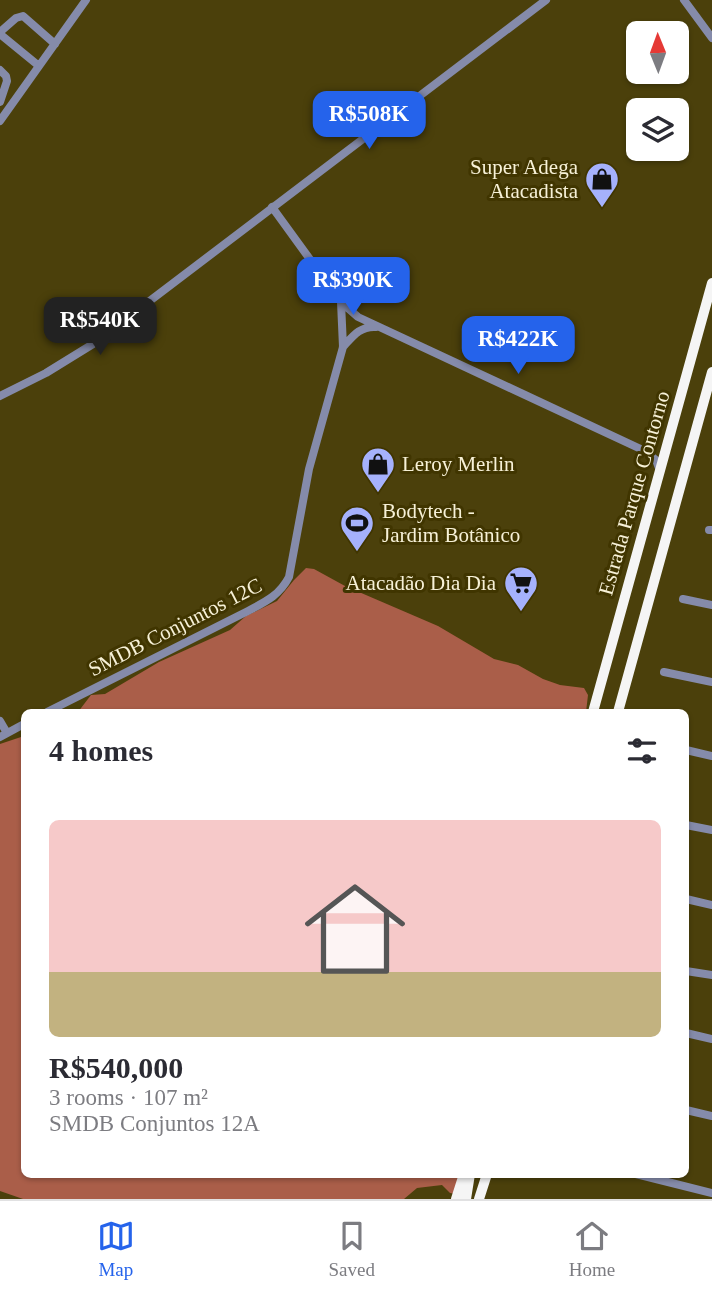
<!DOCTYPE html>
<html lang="en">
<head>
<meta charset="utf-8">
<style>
  body { margin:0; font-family:"Times New Roman",serif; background:#f2f2f3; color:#2b2b33; height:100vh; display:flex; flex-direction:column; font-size:26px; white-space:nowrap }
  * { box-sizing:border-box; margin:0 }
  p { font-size:23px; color:#7c7c81 }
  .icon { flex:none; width:38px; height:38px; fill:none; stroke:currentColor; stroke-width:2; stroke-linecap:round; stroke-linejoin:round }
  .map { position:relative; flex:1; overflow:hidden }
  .details { position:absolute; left:21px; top:709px; width:668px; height:469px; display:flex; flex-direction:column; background:#fff; border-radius:10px; box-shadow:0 2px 5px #0004 }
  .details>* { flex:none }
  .needle { width:46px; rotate:359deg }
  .controls { position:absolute; left:626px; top:21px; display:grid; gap:14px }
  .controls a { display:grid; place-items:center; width:63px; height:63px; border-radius:10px; background:#fff; box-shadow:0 2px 5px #0004; font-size:35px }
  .price { position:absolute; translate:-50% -60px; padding:0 16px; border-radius:14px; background:#2563eb; color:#fff; font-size:23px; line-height:46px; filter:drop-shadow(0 2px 4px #0008) }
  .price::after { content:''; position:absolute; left:50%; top:42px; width:21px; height:16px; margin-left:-10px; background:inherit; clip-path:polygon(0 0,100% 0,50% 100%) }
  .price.selected { background:#222; color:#fff }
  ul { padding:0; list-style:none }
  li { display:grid; align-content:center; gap:14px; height:371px; padding:0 28px }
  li+li { border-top:2px solid #e1e1e2 }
  li span { display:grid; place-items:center; height:217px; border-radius:10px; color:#555 }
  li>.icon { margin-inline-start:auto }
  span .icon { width:126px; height:126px; fill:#fffc; stroke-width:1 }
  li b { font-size:30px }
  h2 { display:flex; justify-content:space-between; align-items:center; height:84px; padding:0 28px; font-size:30px }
  .tab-bar { display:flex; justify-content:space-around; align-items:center; height:98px; border-top:2px solid #e1e1e2; background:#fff; font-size:19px; color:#7c7c81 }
  .tab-bar a { display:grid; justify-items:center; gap:4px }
  .tab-bar .selected { color:#2563eb }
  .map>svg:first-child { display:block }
  .forest { fill:#aa5e49 }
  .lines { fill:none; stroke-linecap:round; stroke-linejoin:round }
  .minor { stroke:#858baa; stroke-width:8 }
  .highway { stroke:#f5f5f5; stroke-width:10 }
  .labels { text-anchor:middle; stroke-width:6; stroke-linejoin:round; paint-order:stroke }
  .poi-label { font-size:21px; fill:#f7f1d7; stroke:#403500; text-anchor:end }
  .street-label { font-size:21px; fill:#f7f1d7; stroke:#403500 }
</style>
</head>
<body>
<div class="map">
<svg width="712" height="1199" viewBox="0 0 712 1199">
  <rect width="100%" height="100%" fill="#4b400b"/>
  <path class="forest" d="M306 568 314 569 345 586 438 626 494 659 518 665 543 679 560 685 584 688 588 695 586 712H78L91 695 105 694 159 662 230 630 246 616 277 601 294 580Z
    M24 736V1174H461L457 1194 450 1193 442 1185 417 1188 404 1199H23L0 1191V744Z"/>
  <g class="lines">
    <path class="minor" d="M684 0 712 38
      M0 32 16 18 23 16 55 44
      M0 34 39 66
      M0 70 6 76 7 81 0 102
      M0 121 86 0
      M272 207 341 302 358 317 645 451 656 460 660 471
      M343 347C353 336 360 326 376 327
      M0 396 46 373 93 344 546 0
      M709 530H712
      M683 599 712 605
      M664 672 712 682
      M47 712 246 612C265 602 279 596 289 577L309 469 343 347 341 302
      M0 721 7 733
      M0 737 24 724
      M686 750 712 756
      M686 825 712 830
      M686 899 712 905
      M686 971 712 975
      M686 1033 712 1039
      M686 1110 712 1116
      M636 1174 712 1193"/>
    <path class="highway" d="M593 712 712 283
      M618 712 712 372
      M456 1199 464 1174
      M466 1199 470 1174
      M479 1199 487 1174"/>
  </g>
  <defs>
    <g id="shop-pin" transform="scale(1.75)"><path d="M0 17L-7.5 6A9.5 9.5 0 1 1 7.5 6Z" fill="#a5b1fc" stroke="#403500"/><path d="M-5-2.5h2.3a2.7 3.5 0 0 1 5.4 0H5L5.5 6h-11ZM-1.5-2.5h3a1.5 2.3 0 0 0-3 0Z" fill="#111"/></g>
    <g id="stadium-pin" transform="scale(1.75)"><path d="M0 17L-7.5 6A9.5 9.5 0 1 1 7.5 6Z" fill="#a5b1fc" stroke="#403500"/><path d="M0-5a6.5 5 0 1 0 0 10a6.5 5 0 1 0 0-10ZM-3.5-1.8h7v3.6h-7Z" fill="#111"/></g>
    <g id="supermarket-pin" transform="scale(1.75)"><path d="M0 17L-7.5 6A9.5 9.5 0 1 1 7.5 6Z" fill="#a5b1fc" stroke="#403500"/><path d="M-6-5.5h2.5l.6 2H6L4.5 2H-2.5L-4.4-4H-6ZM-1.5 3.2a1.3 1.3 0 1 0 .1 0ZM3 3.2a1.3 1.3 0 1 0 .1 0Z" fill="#111"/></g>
  </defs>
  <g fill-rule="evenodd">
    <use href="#shop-pin" x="602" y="179"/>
    <use href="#shop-pin" x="378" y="464"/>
    <use href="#stadium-pin" x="357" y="523"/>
    <use href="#supermarket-pin" x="521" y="583"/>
  </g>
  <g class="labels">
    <g class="poi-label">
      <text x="578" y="174">Super Adega<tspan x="578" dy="24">Atacadista</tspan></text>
      <text x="402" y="471" text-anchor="start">Leroy Merlin</text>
      <text x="382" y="518" text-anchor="start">Bodytech -<tspan x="382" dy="24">Jardim Botânico</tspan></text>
      <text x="496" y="590">Atacadão Dia Dia</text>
    </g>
    <g class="street-label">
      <text transform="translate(634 493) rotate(-74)" y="7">Estrada Parque Contorno</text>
      <text transform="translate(175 627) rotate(-27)" y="7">SMDB Conjuntos 12C</text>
    </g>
  </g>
</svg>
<div class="controls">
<a><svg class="needle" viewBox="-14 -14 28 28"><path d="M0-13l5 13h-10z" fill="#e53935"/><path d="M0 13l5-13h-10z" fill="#7c7c81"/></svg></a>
<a><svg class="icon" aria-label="layers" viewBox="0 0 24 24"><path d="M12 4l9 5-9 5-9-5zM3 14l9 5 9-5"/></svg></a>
</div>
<b class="price" style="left:369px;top:151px">R$508K</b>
<b class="price" style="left:353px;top:317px">R$390K</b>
<b class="price selected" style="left:100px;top:357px">R$540K</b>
<b class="price" style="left:518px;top:376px">R$422K</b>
<section class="details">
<h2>4 homes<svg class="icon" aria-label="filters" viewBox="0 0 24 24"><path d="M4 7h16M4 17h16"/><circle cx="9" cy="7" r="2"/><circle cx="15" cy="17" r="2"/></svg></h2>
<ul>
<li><span style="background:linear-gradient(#f6c9c9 70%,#c2b280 0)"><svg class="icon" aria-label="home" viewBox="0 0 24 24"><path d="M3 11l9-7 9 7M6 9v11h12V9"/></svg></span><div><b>R$540,000</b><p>3 rooms · 107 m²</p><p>SMDB Conjuntos 12A</p></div></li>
</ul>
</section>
</div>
<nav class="tab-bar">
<a class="selected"><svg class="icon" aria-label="map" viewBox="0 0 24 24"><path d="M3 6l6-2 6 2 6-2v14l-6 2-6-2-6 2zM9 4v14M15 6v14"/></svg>Map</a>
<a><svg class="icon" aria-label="saved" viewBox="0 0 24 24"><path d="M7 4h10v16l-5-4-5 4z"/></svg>Saved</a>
<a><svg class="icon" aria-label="home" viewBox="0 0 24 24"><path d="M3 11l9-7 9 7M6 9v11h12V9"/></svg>Home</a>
</nav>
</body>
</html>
